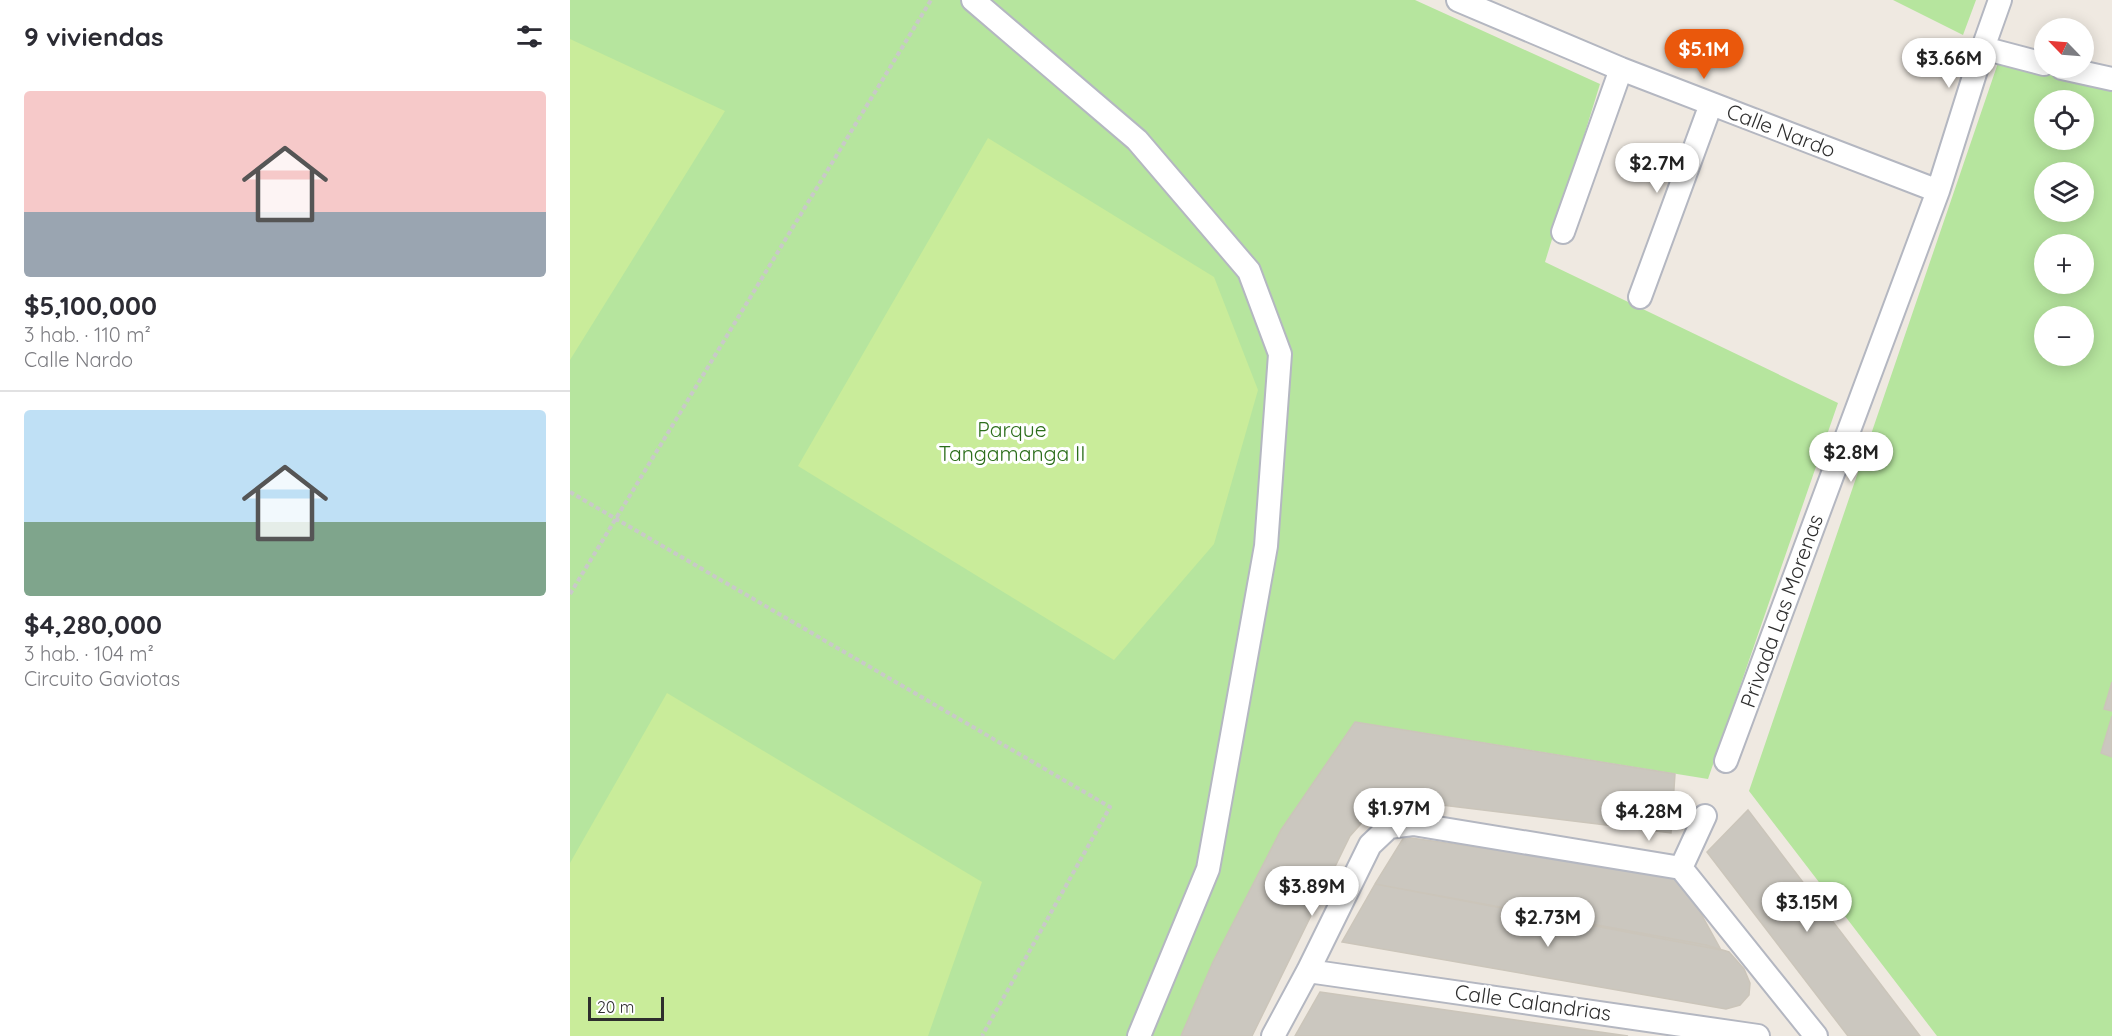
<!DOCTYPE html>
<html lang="es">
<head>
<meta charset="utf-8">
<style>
  body { margin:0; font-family:Quicksand,sans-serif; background:#f7f7f7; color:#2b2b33; height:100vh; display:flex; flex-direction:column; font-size:22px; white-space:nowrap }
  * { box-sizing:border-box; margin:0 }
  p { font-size:20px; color:#7c7c81 }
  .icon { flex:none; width:33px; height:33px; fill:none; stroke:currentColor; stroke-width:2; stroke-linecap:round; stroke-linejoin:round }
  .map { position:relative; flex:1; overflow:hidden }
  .details { display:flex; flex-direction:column; background:#fff; width:570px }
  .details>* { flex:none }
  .needle { width:39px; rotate:295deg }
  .fabs { position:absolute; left:1464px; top:18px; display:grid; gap:12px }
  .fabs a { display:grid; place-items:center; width:60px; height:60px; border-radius:50%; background:#fff; box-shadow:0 3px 15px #0003; font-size:30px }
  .scale { position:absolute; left:18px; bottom:15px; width:76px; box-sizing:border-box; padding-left:6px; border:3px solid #2e2e2e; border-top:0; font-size:16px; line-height:21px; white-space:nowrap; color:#2e2e2e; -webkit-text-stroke:4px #fff; paint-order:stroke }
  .price { position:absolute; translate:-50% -51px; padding:0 14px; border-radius:21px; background:#fff; color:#222; font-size:20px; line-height:39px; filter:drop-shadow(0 2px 3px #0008) }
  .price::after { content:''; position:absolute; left:50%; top:36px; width:18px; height:14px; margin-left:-9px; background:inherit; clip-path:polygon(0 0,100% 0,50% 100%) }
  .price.current { background:#ea580c; color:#fff }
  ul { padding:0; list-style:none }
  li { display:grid; align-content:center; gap:12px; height:318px; padding:0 24px }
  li+li { border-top:2px solid #e1e1e2 }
  li span { display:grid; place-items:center; height:186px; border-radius:6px; color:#555 }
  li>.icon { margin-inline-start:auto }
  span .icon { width:108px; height:108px; fill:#fffc; stroke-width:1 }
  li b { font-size:26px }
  h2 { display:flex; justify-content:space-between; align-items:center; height:72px; padding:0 24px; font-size:26px }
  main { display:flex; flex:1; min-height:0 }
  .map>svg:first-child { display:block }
  .green { fill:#b6e59e; fill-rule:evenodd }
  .pitch { fill:#c9ec9a }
  .building { fill:#cbc7bf; stroke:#cbc5ba; stroke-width:1.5 }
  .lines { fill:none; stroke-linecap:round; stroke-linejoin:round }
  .minor-casing { stroke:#b4b7c1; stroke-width:26 }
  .path { stroke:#c9c9c9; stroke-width:4; stroke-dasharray:4.5 3; stroke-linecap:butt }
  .minor { stroke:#fff; stroke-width:22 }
  .labels { text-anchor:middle; stroke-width:6; stroke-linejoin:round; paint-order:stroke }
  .street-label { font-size:21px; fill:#2e2e2e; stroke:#fff }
  .park-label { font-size:21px; fill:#2c6e1b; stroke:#fff }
</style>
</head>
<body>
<main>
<section class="details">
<h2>9 viviendas<svg class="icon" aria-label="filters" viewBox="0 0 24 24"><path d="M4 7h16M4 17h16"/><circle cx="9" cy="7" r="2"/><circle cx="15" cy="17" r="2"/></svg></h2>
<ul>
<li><span style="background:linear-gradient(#f6c9c9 65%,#9aa5b1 0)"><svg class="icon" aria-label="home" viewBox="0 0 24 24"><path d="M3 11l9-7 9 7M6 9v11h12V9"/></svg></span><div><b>$5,100,000</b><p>3 hab. · 110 m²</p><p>Calle Nardo</p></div></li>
<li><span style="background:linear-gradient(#bfe0f5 60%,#7fa58c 0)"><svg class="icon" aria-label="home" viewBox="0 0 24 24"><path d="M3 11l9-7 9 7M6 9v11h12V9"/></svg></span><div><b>$4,280,000</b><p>3 hab. · 104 m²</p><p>Circuito Gaviotas</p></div></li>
</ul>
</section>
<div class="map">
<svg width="1542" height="1036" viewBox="0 0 1542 1036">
  <rect width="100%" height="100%" fill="#efe9e1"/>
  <path class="green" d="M0 0H845L1030 84 975 262 1268 403 1138 779 785 722 711 831 643 962 611 1036H0Z
    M1323 0H1406L1393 35Z
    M1428 63 1542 90V1036H1367L1179 791ZM1474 100H1514V140H1474ZM1474 172H1514V212H1474ZM1474 244H1514V284H1474ZM1474 316H1514V356H1474Z"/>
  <path class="pitch" d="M0 39 155 111 0 360Z
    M418 138 644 277 688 390 644 544 544 660 228 466Z
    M97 693 412 882 358 1036H0V863Z"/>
  <path class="building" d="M1542 682V711L1534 709Z
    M1542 716V757L1531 753Z
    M785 722 1105 774 1101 833 814 798 780 836 682 1036H611L643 962 711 830Z
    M1178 810 1350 1036H1278L1137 852Z
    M834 837 1110 876 1151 950 805 884Z
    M805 884 1136 945 1159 952 1174 969 1180 983 1179 995 1170 1005 1156 1009 772 942Z
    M750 992 1058 1036H725Z"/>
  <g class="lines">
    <g class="minor-casing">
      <path id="minor" d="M403 0 567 140 679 271 710 354 696 546 638 869 569 1036
        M888 0 1051 69 1368 191
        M1413 48 1474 64
        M1492 68 1542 79
        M993 232 1051 69
        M1070 297 1141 104
        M1156 761 1368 191 1413 48 1430 0
        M1111 868 1135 816
        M738 971 1188 1036
        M703 1036 738 971 800 845 819 827 843 824 1111 868 1246 1036"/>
    </g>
    <path class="path" d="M0 492 540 807 412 1036
      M0 594 361 0"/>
    <use href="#minor" class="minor"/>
  </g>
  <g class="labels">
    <g class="street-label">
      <text transform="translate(1211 131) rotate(21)" y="7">Calle Nardo</text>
      <text transform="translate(1212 611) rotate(-70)" y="7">Privada Las Morenas</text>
      <text transform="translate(963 1003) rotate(8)" y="7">Calle Calandrias</text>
    </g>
    <g class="park-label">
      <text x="442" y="437">Parque<tspan x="442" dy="24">Tangamanga II</tspan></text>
    </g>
  </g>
</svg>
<div class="fabs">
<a><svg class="needle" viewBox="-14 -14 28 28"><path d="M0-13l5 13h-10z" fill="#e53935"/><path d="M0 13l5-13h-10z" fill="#7c7c81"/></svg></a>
<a><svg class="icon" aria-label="locate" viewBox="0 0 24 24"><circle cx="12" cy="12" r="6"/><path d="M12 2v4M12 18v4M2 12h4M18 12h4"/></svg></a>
<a><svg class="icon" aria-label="layers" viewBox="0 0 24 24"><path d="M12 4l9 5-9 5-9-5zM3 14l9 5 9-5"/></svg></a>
<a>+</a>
<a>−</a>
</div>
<div class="scale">20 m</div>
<b class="price current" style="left:1134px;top:80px">$5.1M</b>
<b class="price" style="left:1379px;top:89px">$3.66M</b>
<b class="price" style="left:1087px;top:194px">$2.7M</b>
<b class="price" style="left:1281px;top:483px">$2.8M</b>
<b class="price" style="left:829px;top:839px">$1.97M</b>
<b class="price" style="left:1079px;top:842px">$4.28M</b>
<b class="price" style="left:742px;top:917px">$3.89M</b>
<b class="price" style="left:1237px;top:933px">$3.15M</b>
<b class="price" style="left:978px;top:948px">$2.73M</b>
</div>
</main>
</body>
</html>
